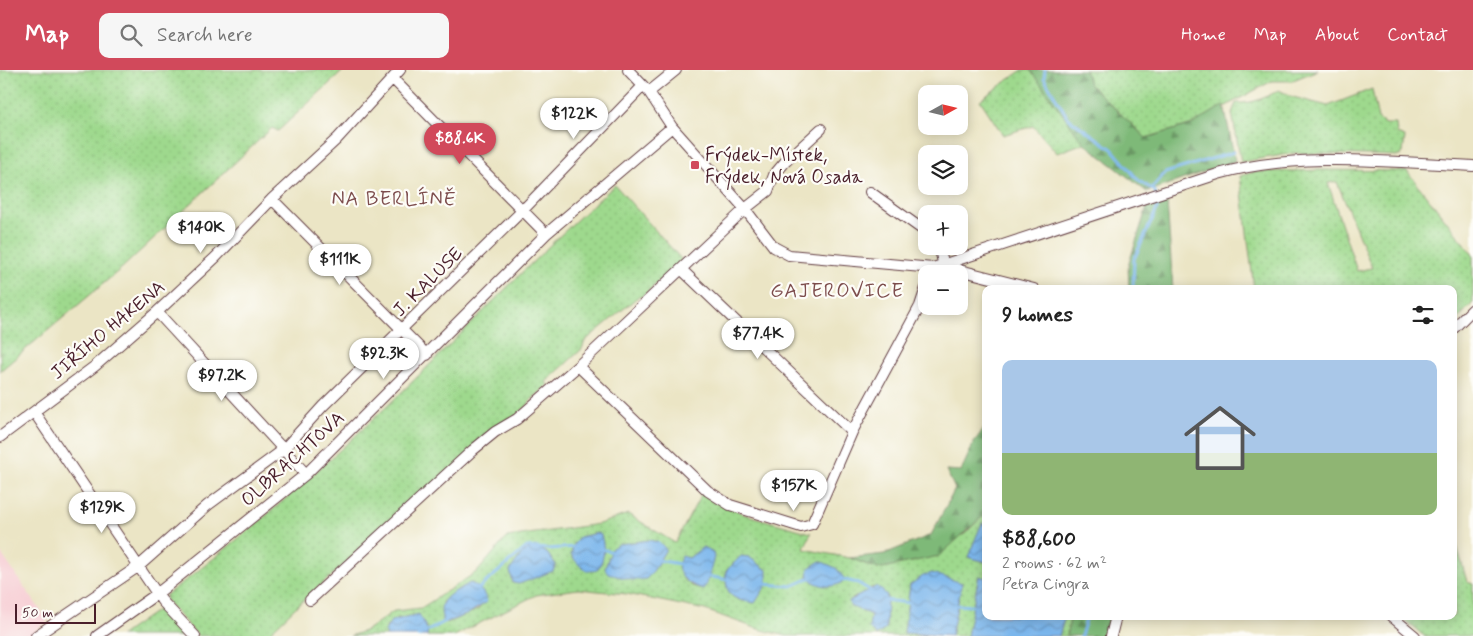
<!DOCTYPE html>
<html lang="en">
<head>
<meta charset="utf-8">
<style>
  body { margin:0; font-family:Mynerve,sans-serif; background:#f6f6f6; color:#222; height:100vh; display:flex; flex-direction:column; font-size:19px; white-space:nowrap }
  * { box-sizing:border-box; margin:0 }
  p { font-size:16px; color:#767676 }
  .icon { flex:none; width:28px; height:28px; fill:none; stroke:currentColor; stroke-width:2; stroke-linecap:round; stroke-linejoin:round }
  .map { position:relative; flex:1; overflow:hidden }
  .panel { position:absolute; left:982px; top:215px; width:475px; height:335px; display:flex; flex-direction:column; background:#fff; border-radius:10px; box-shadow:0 2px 12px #0003 }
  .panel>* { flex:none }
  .needle { width:32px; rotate:82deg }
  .tools { position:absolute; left:918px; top:15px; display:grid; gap:10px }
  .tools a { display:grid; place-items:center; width:50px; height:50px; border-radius:10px; background:#fff; box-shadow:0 2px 12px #0003; font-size:25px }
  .scale { position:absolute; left:15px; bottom:12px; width:81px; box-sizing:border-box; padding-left:5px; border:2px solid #4a1f2b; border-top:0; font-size:14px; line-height:18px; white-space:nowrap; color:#4a1f2b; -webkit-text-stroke:4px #fdfcf7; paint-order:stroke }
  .price { position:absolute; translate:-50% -42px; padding:0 11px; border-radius:18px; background:#fff; color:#222; font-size:16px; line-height:32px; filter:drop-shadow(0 1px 2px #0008) }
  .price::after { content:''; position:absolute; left:50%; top:30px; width:15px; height:11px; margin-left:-8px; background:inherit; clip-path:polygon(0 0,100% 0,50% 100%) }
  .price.selected { background:#d1495b; color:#fff }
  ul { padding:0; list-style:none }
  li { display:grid; align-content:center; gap:10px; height:265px; padding:0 20px }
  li+li { border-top:1px solid #e0e0e0 }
  li span { display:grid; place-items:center; height:155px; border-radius:10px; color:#555 }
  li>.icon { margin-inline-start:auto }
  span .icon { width:90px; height:90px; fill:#fffc; stroke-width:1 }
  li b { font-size:21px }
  h2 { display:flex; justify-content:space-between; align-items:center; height:60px; padding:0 20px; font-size:21px }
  header { display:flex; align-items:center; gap:30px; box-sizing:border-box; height:70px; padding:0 25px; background:#d1495b; color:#fff }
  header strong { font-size:24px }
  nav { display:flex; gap:28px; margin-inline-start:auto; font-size:18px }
  .search { width:350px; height:45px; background:#f6f6f6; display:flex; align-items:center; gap:12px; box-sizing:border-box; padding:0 18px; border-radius:10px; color:#767676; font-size:19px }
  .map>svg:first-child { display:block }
  .built { fill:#f7cfd5 }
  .grass { fill:url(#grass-dots); stroke:#747c5c; fill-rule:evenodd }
  .forest { fill:url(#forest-firs); stroke:#646c52 }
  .water { fill:url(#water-waves); stroke:#626a8c }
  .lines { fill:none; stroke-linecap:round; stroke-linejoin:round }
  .stream { stroke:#7ab6ec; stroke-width:3 }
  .street-casing { stroke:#623d42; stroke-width:12 }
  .street { stroke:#fff; stroke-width:10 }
  .poi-dot { fill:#d1495b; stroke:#fdfcf7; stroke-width:2 }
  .labels { text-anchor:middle; stroke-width:4.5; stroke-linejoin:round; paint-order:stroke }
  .poi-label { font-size:19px; fill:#4a1f2b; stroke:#fdfcf7; text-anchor:start }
  .street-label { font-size:19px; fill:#4a1f2b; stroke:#fdfcf7 }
  .neighbourhood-label { font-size:20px; letter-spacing:1px; fill:#7d4d4d; stroke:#fdfcf7 }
</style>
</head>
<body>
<header>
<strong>Map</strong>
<div class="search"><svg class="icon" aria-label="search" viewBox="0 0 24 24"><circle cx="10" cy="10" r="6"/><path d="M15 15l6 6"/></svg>Search here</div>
<nav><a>Home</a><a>Map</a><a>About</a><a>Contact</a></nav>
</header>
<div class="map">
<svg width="1473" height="566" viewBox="0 0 1473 566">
  <defs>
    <pattern id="grass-dots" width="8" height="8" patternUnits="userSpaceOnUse" patternTransform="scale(1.25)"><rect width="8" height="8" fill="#9ed98d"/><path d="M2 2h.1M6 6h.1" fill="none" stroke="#8aba7a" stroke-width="1.8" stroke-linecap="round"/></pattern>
    <pattern id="forest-firs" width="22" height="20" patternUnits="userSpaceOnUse" patternTransform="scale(1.25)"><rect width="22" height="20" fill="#7eb978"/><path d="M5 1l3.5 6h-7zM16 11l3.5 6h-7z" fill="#699663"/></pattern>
    <pattern id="water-waves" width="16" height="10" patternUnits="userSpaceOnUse" patternTransform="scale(1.25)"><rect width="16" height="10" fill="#7ab6ec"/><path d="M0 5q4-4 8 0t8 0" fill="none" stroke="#6693bf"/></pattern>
  </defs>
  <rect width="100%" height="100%" fill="#fdfcf7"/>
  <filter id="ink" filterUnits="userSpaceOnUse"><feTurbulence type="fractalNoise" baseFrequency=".02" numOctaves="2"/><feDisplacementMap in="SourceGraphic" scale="10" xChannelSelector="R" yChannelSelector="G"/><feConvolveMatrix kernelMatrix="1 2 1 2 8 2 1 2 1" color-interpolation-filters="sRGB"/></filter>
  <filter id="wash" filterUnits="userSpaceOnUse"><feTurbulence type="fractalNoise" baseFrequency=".0096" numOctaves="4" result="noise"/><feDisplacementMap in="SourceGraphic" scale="20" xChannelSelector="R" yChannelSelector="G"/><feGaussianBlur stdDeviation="1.12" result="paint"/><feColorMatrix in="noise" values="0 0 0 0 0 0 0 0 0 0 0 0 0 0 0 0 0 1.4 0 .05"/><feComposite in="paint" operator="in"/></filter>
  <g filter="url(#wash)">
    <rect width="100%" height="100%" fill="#ebe5c5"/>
    <path class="built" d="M0 482 48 551 28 566H0Z"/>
    <path class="grass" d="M0 0H344L278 61 272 58 122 198 0 301Z
      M1022 0H1030L1037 6 1084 73 1057 83 1033 56 1003 65 980 30Z
      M1085 0H1318L1291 11H1272L1193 54 1146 68 1089 14Z
      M1372 19 1378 49 1385 54H1396L1397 64 1405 67 1403 83 1400 86 1295 83 1241 92 1232 43 1236 33C1252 34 1265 28 1279 20L1293 27 1328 36Z
      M1323 100 1407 101 1473 185V233L1454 252V219H1254L1240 106 1254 102ZM1337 112 1372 198H1371L1357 201 1328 113Z
      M615 115 682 190 642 227 639 226 585 271 582 279 546 312 548 315 530 331 527 336 299 534 266 566H198L165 529 166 525C232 476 294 423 354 367 443 286 524 195 615 115Z
      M703 421 743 444 811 463 804 479 850 488 878 499 965 464 982 446 986 448V455L983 454 968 487 986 492V508L979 506 967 566H951L962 513 910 515 904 562 926 566H787L758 559 705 540 627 524 578 519 536 525 454 566H427L414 545 396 549 386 557 387 566H350L367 560 394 541 421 538 478 501 507 467 599 454 628 444 675 473ZM598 463 574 490 571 484 574 474 579 467ZM649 470 666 479 652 503 605 499C612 471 624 475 649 470ZM703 477 713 483 703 519 692 516 683 509 689 488ZM527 478 547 483 556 495 513 513 510 501ZM741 486 749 487 766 499 742 531C727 526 725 517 726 501ZM470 513 473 514 486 526 479 539 447 553 442 532ZM872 517 887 525 886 559C874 548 862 540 852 528L862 525Z
      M1454 465 1467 512 1473 514V566H1424L1400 546H1454Z
      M162 537 189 566H120L156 541Z
      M1065 546H1071L1066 566H1059Z"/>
    <path class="forest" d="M1030 0H1085L1089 14 1146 68 1193 54 1224 35 1235 91 1147 122 1084 73Z
      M1167 131 1173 219H1129L1128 196 1147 137Z
      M986 356V448L982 447 939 486 878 499 850 488 884 484 931 465 955 419 946 400 961 401 974 372Z
      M1071 546H1118L1105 566H1066Z"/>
    <path class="water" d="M982 453 986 455V492L968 487Z
      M598 463 601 465C605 478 605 489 597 500 585 504 577 494 571 484L574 474 579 467Z
      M649 470 659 472 666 479 652 503 646 509 632 510 609 504 605 499 612 478 619 474Z
      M535 476 547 483 556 495 553 501 519 514 513 513 510 501C516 491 523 480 535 476Z
      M703 477 713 483 714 487 707 514 703 519C688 515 671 503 682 486L689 488Z
      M741 486 749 487 767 500V514L755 533C732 530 725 526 726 501Z
      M820 491 836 498 844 508 841 513C830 519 816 516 808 507L809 498Z
      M932 503 962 513 951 566 904 563 910 515 923 506Z
      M979 506 986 508V546H1065L1059 566H967Z
      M470 513C478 515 486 524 487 532L466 545 444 553C434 529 451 524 470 513Z
      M877 516 887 525 886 559 876 565 869 558 871 545 850 536 849 531Z
      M419 544 428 561 427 566H387L385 561 391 551Z"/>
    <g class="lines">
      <path class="stream" d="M1045 0 1044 8 1068 48 1112 79 1139 111 1155 121 1157 139 1134 189 1133 219
        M1152 118 1165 103 1234 82
        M600 479 614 482
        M657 490 680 494
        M706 506 729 510
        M840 509 858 513 871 521
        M763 514 792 516 812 507
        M477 520 527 477 547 479 577 477
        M884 530 910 533
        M954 535 977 536
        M418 566 446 551
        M1081 566 1087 546"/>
    </g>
  </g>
  <g filter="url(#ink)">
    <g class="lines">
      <g class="street-casing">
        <path id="street" d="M628 0 649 22 672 57 745 139 774 177 789 185 933 198 1218 104C1300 81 1389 92 1473 96
          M393 9 546 164
          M649 22 676 0
          M870 122 926 162
          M272 129 427 285
          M939 176 944 196 1034 219
          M682 200 852 362
          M157 242 306 404
          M1454 258 1473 239
          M578 296 708 421 730 435 801 457 812 454 852 362 920 236 926 218
          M34 342 162 531 195 566
          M0 367 95 296 157 242 216 187 272 129 337 69 400 0
          M310 530 473 380 495 362 517 349 578 296 745 139 768 121 774 105 785 92 821 59
          M1391 546 1415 566
          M36 566 139 496 208 435 283 380 323 336 522 141 643 16
          M97 566 158 523 306 404 546 164 672 57
          M1111 566 1116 546"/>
      </g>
      <use href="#street" class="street"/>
    </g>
  </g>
  <rect class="poi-dot" x="690" y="90" width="10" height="10" rx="2.5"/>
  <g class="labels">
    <g class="poi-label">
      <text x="705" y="91">Frýdek-Místek,<tspan x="705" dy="22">Frýdek, Nová Osada</tspan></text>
    </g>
    <g class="street-label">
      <text transform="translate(427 211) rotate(-45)" y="7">J. KALUSE</text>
      <text transform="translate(107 259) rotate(-40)" y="7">JIŘÍHO HAKENA</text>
      <text transform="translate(292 388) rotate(-42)" y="7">OLBRACHTOVA</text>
    </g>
    <g class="neighbourhood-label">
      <text x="394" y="135">NA BERLÍNĚ</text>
      <text x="837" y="227">GAJEROVICE</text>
    </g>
  </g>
</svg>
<div class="tools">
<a><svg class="needle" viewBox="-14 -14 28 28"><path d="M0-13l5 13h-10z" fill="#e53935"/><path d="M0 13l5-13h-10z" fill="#767676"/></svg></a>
<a><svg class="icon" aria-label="layers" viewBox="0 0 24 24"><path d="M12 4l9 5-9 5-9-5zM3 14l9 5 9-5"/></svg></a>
<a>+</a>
<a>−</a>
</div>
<div class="scale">50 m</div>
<b class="price" style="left:574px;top:70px">$122K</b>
<b class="price selected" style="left:460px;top:95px">$88.6K</b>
<b class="price" style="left:201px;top:184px">$140K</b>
<b class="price" style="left:340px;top:216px">$111K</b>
<b class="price" style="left:758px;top:290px">$77.4K</b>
<b class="price" style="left:384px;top:310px">$92.3K</b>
<b class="price" style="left:222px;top:332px">$97.2K</b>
<b class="price" style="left:794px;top:442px">$157K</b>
<b class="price" style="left:102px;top:464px">$129K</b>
<section class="panel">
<h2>9 homes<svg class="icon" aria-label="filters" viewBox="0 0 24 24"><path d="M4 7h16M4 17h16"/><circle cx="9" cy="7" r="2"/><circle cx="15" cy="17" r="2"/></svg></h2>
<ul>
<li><span style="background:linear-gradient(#a9c7e8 60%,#8fb573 0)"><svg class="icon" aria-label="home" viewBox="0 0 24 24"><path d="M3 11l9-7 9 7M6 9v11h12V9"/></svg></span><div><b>$88,600</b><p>2 rooms · 62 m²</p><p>Petra Cingra</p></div></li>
</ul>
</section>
</div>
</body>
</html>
